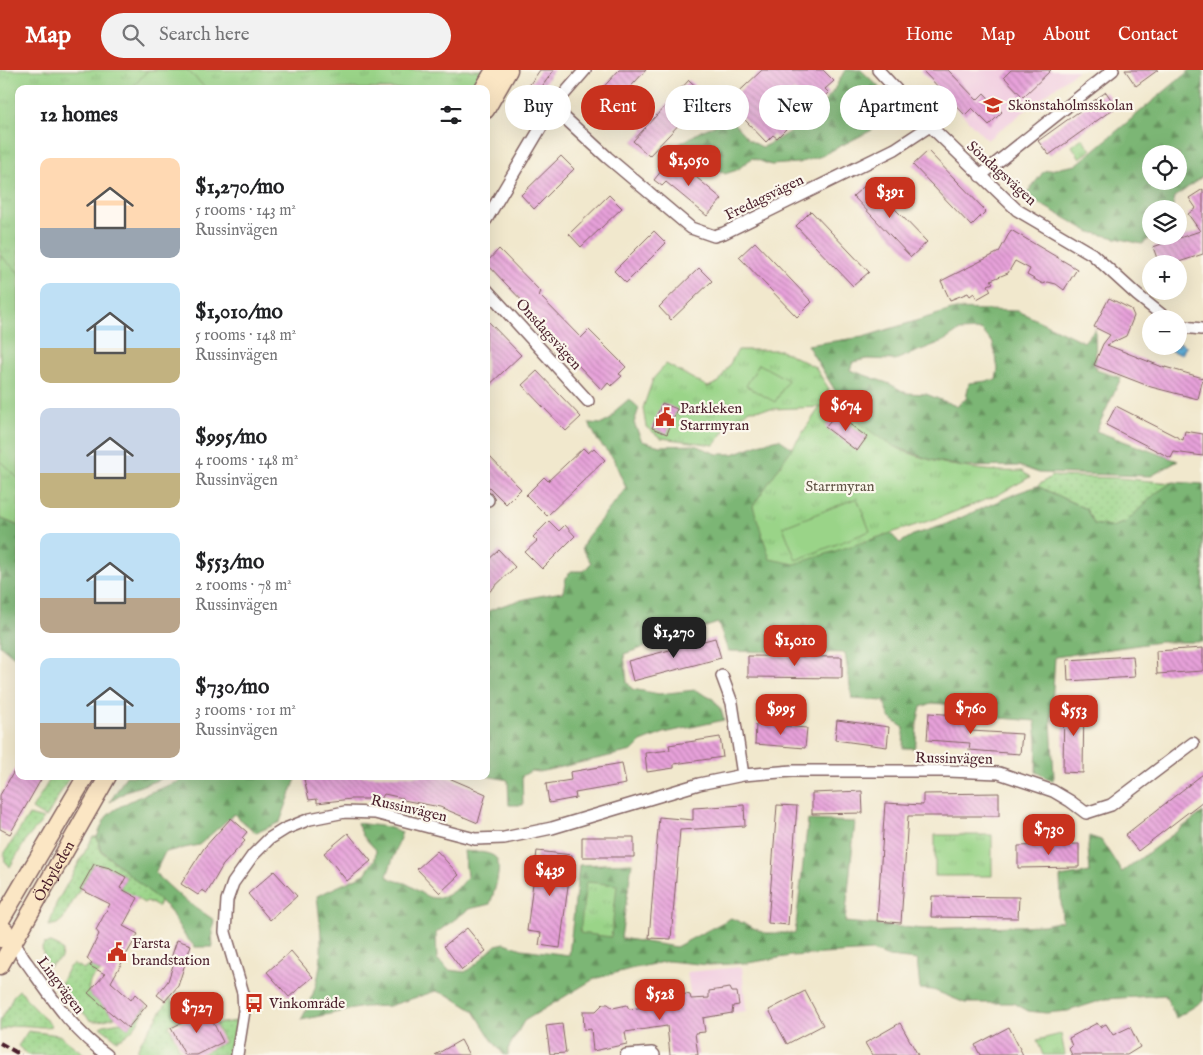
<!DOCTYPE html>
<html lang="en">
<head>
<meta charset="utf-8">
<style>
  body { margin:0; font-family:"IM FELL English",serif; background:#f2f2f2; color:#202124; height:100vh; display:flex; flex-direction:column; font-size:19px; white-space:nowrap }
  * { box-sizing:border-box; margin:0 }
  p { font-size:16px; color:#757577 }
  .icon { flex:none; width:28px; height:28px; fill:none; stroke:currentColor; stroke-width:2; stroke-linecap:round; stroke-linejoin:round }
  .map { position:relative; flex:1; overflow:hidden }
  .panel { position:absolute; left:15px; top:15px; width:475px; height:695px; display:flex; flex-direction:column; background:#fff; border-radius:10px; box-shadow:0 5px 20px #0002 }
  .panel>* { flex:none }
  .guide { position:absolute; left:505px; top:15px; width:475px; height:45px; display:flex; gap:10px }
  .buttons { position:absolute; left:1142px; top:75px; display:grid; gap:10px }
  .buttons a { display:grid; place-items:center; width:45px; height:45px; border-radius:50%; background:#fff; box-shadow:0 5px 20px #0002; font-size:25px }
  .price { position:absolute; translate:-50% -42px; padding:0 11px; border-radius:10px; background:#c8321e; color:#fff; font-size:16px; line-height:32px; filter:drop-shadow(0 1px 2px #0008) }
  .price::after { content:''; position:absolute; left:50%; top:30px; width:15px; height:11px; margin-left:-8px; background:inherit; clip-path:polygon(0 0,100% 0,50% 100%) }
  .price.active { background:#222; color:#fff }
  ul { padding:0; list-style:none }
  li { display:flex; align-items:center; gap:15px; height:125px; padding:0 25px }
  li span { display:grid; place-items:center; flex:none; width:140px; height:100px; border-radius:10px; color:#555 }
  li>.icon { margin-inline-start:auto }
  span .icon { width:60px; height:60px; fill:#fffc; stroke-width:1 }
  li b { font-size:21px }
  h2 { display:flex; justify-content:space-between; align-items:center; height:60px; padding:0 25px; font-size:21px }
  .tag { padding:0 18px; border-radius:22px; background:#fff; box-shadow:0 5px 20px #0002; font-size:18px; line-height:45px }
  .tag.active { background:#c8321e; color:#fff }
  header { display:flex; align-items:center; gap:30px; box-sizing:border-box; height:70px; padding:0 25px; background:#c8321e; color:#fff }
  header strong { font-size:24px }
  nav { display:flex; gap:28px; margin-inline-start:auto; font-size:18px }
  .search { width:350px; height:45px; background:#f2f2f2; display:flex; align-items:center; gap:12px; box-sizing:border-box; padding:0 18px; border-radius:28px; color:#757577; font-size:19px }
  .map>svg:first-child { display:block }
  .built { fill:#f2cfe1 }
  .grass { fill:url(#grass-dots); stroke:#727a5a }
  .forest { fill:url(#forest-firs); stroke:#626a50; fill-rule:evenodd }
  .park { fill:url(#park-tufts); stroke:#727a5a }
  .pitch { fill:#9ad488; stroke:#727a5a }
  .water { fill:url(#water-waves); stroke:#556883 }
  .building { fill:url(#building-back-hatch) }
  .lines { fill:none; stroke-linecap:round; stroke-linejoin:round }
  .minor-casing { stroke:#846564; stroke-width:14 }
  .secondary-casing { stroke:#846564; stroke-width:19 }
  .minor { stroke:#fff; stroke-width:11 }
  .secondary { stroke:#fbe6c4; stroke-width:16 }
  .rail { stroke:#4a1f2b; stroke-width:4; stroke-dasharray:8 4; stroke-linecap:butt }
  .labels { text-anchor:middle; stroke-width:4.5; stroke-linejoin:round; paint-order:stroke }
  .poi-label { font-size:15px; fill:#4a1f2b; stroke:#fbf7ec; text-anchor:start }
  .street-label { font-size:15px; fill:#4a1f2b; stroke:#fbf7ec }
  .park-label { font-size:15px; fill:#625547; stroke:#fbf7ec }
</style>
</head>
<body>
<header>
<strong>Map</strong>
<div class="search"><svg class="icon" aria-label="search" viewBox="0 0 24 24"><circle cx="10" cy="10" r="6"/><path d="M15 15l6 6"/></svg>Search here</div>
<nav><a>Home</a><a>Map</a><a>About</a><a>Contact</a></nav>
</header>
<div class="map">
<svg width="1203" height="985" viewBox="0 0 1203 985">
  <defs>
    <pattern id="grass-dots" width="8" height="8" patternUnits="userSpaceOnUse" patternTransform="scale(1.25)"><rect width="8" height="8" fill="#9ad488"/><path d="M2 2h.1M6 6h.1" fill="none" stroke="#86b676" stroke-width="1.8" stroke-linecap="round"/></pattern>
    <pattern id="forest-firs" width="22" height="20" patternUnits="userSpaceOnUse" patternTransform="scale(1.25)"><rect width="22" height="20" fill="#7bb674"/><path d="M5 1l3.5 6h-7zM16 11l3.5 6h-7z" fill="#67935f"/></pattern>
    <pattern id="park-tufts" width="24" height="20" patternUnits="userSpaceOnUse" patternTransform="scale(1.25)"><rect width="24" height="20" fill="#9ad488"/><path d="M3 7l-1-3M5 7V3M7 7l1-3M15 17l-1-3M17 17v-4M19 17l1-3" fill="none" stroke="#86b676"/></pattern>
    <pattern id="water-waves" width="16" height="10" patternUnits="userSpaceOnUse" patternTransform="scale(1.25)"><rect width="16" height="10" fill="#60b1db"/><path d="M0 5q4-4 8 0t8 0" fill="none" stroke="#518fb2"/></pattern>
    <pattern id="building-back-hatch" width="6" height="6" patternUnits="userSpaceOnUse" patternTransform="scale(1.25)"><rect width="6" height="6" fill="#e7a1da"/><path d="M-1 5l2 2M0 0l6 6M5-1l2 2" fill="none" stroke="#bd83b1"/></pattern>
  </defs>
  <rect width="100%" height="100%" fill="#fbf7ec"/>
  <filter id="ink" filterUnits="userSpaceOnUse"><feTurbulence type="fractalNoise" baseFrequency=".02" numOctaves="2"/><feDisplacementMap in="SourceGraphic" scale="10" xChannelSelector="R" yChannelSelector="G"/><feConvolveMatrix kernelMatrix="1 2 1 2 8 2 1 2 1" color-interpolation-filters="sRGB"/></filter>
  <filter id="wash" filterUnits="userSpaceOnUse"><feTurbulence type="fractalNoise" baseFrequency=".0096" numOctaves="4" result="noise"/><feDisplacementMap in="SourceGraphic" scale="20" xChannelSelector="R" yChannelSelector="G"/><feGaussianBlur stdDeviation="1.12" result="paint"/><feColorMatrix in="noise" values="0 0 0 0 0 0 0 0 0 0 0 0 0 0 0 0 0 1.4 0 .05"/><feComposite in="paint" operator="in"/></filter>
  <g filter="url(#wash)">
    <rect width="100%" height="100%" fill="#f1e8cd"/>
    <path class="built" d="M919 0H1078L987 70Z
      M742 897 746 941 732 943 731 936 739 934 737 922H732L730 918 710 921 709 928 691 929 687 902Z"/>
    <path class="grass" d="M1052 406 1118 408 1173 413 1156 423 1127 452 1112 457 1094 454 1086 439 1037 416Z
      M52 706H70L46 748 32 739Z
      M29 745 44 749 26 770 10 797 5 792 4 784Z
      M93 767H97L101 781 160 830 158 837 147 831 144 833 120 818 126 807 110 798 94 794 63 849 57 854 49 856 56 834Z
      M51 873 58 876 62 881 61 888 49 896 45 891 42 878 44 874Z
      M73 894 84 899 90 896 101 902C89 907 90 912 88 923L115 947C107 949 98 953 90 950L66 924 61 913 68 898Z
      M19 920 23 923 27 930 52 956C36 960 13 949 0 962V950L8 938 13 926Z
      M170 928 174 933 188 937 189 946 169 955 182 985H141L137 981 140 973Z
      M147 935C139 951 134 963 117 970L100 957 104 955 121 952 128 958Z
      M237 951V960L229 985H200L225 972 215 954Z
      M28 961 59 965 85 985H28L18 976Z"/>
    <path class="forest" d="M845 0H861L882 20 889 30 887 47 872 60 819 87 798 93 771 95 752 88 737 100 725 104 678 75 701 61 730 49 749 70 762 77C784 68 810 48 826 30 834 22 839 10 845 0Z
      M1190 0H1203V106L1175 127 1172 139H1151V166H1153L1142 174 1090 162 1033 130 1026 124 1044 101 1076 95ZM1151 84H1179V111H1151Z
      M955 239 1018 241 1084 272 1095 259 1096 300 1121 308 1096 361 1178 391 1151 406 1039 403 1019 396 963 397 928 389 890 375 847 346 821 337 836 322 807 275 863 267ZM981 260 993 273 998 299 996 310 969 313 966 329 956 336 926 324 906 323 890 314 850 300 853 292 867 289 895 290 944 271 959 261Z
      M629 329 639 338 634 353 642 371 660 376 695 375 717 384H733L762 373 779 369 835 407 900 473 913 465 944 455 1017 423 1037 416 1086 439 1094 454 1112 457 1126 452 1156 423 1173 412 1203 414V572H1159L1055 587 1051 651 1054 707 1052 711 1036 702 1037 672 1035 651 978 646 966 636 932 633 921 637 917 653 916 672 914 678H903L904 658 890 648 884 631 852 629 845 583 728 581 718 553 624 584 627 612 632 619 659 624 695 620 713 629 721 640 724 650 664 663 641 672 632 681 539 702 531 701 522 706 523 735H509L508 710 486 706V542C511 531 536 526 563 522L566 508 571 501H584L591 493 582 478 587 467 626 418 613 388 598 371 589 353 602 354 611 349 616 340Z
      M0 448 19 456V591L0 575Z
      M126 706H155L161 709 129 720 110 732Z
      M192 706H297L280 752 256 763 234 744 199 775 165 782 155 803 182 828 214 850 212 862 213 877H195L184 865 169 839 101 780 97 767C100 760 103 751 107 746 126 728 168 717 192 706Z
      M1203 742V931L1176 948 1165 925 1106 929 1068 941 1046 943 1028 941 1014 933H965L933 920 920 919 917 890 889 887 872 881 791 886 748 893 709 895 668 891 630 899 594 909 524 951 508 979V985H504L492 970 474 941 450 926 436 921 389 936 363 937 301 950C326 904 323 876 317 826L365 804 375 789 376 780 363 766 357 753 388 757 402 762 387 806C393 811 398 811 405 813 413 816 420 824 429 827 445 832 458 818 467 807L464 781C472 782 488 781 495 787 504 795 493 825 490 834L469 839 436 863 437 889 449 900 465 902 476 894 496 875 505 873 522 879 569 885 579 795 632 793 621 868 676 877 731 848 765 863H795L808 750 855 752 845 852 924 859 1044 855 1062 851 1060 807 1090 802 1088 778 1089 766 1101 770 1122 802Z"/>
    <path class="park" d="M0 0H485L475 19H19V456L0 448Z
      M1082 68 1091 80 1080 88 1072 76Z
      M738 280H781L815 297 829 319 821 337C829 340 839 342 847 346 861 353 874 365 888 373 922 393 983 403 1022 401L1030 407 998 425 944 446 795 494 770 489 753 436 820 337 749 340 727 358 714 375 661 368 646 357 643 338 653 309 666 294 708 317 719 312Z
      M935 765H992V806H935Z
      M586 812 617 815 611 867 580 863Z
      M1061 964 1065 985H1043L1037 970Z"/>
    <path class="pitch" d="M148 0H187L207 19H131Z
      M0 185 19 203V409L0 391Z
      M759 294 788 310 775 332 746 316Z
      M857 428 870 461 796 490 783 457Z"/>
    <path class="water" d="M1179 272 1186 276 1182 285 1163 278 1162 276H1179Z"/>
    <g id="blocks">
      <path class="building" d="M540 0H554L532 30 523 24Z
        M619 0H646L601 49 587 35Z
        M762 0H823L834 11 825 19 829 23 818 34 814 30 808 35 794 20 775 38 787 51 782 55 786 59 777 68 773 65 766 72 728 32Z
        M922 0H948L977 30 984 23 1002 42 989 55 972 38 965 45Z
        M1011 0H1051L1023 27 1004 7Z
        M1125 0H1158L1136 16Z
        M689 10 706 26 649 86 633 71Z
        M1106 22 1116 37 1049 85 1038 71Z
        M928 81 986 141 971 156 913 95Z
        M561 86 574 99 534 139 521 125Z
        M677 91 722 129 707 146 666 112 662 116 654 110 666 95 670 99Z
        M869 112 927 172 911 187 853 126Z
        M1203 119V184L1173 194H1159L1153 177 1200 161 1188 144 1196 138 1189 128Z
        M609 125 622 138 581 177 569 164Z
        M811 141 869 202 853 216 796 156Z
        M1011 160 1077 199 1064 220 1056 214 1048 212 1043 214 1027 205 1030 199 1015 191 1008 203 991 210 993 213 988 215 991 221 977 229 974 223 970 226 968 223 950 230 941 211 999 182Z
        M654 161 666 173 626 213 614 201Z
        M755 172 812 232 797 247 739 187Z
        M499 179 541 222 539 225 581 268 589 260 626 297 619 304 622 306 611 316 608 313 602 320 524 239 527 236 486 193Z
        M699 198 712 211 671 250 659 237Z
        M1109 228 1131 239 1134 246 1126 266 1107 275 1165 298V297L1203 308 1198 329 1151 317 1094 295 1103 274 1110 265 1094 257Z
        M486 249 521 285 486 318Z
        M537 301 581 347 566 361 522 315Z
        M662 333 677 339 667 364 652 358Z
        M1116 336 1183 370 1185 361 1203 364V386L1174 382 1171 388 1106 355Z
        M836 344 867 367 857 381 825 357Z
        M583 378 588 383 594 378 605 390 547 446 526 425 544 407 548 411Z
        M486 383 521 419 506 434 486 414Z
        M549 451 559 461 565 455 575 466 542 499 525 482 537 471 533 467Z
        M499 480 515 497 486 525V492Z
        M715 568 721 588 633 611 628 591Z
        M1203 578V601L1157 604 1156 581Z
        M748 586 842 587V608L748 607Z
        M1133 586 1135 607 1068 611 1067 590Z
        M1064 631H1084L1083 703 1063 702Z
        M929 643 972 646 971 661 1022 664 1020 684 969 680 970 673 927 670Z
        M837 650 889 657 887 677 835 670Z
        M756 654 807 658 805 678 755 674Z
        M720 667 723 687 674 694V698L647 702 645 683 670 680 669 675Z
        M19 693V706H43L10 764 0 759V725Z
        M622 693 626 714 575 723 576 728 549 733 546 714 571 710 570 702Z
        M1203 704V731L1138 781 1125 765Z
        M317 706H436L449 708 486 724 478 753 440 737 403 730V728L384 724 381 729H351L317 733V729L309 730 304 709Z
        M862 721 863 743 812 744V723Z
        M999 723V746H908L901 853 877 851 885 733 923 735V724Z
        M744 735 745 756 680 760 671 869 649 868 659 747 693 750V738Z
        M777 735 797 736 788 855 768 853Z
        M231 748 247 762 242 768 245 771 223 795 207 823 202 820 198 825 181 814 204 778Z
        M348 763 371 791 347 811 324 783Z
        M582 767H634V787H582Z
        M1079 774V797L1018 798V776Z
        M437 781 459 805 440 823 417 799Z
        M537 781 572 785 560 878 539 875 541 863 527 861Z
        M94 794 110 798 126 807 120 818 138 828 123 856 138 864 111 912 131 930 135 924 147 935 128 958 88 923 105 904 90 896 92 893 87 889 99 864 96 860 110 834 80 819Z
        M274 801 297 826 270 850 248 824Z
        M932 826 1019 827 1018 848 931 847Z
        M467 858 486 881 462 900 444 876Z
        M177 870 191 875 178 916 165 931 157 925 168 911 174 892 170 891Z
        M291 881 313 907 289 927 267 902Z
        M730 918 732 922H737L739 935 733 936 732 943 703 948 705 962 695 963 698 985H670L667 956 625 962 627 974 593 981 591 959 584 960 583 941H596L603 934H608L613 938 627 935 629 939 655 936 656 932 677 930 682 925 686 924 690 925 691 929 709 928V921Z
        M805 921 823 955 787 974 769 940Z
        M207 940 223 972 197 985H185L171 958Z
        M900 953 918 985H872L865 973Z
        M1097 953 1100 957 1106 954 1113 965 1130 957 1140 977 1127 985H1072L1069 979 1072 976 1069 968Z
        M562 954 566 983 550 984 546 956Z
        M1009 957 1023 985H980L975 975Z
        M461 970 469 985H435Z"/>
    </g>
  </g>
  <g filter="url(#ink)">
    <use href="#blocks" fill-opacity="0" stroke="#846564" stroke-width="1"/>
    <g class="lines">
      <g class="minor-casing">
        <path id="minor" d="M878 0 930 56 1017 140 1092 184 1137 225 1167 249
          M553 37 607 87 691 158 714 166 724 163 895 79 930 56
          M980 106 1113 0
          M486 150 553 37 585 0
          M486 219 588 331
          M1179 254 1184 257 1201 259
          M486 428 488 430
          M722 606 732 633 743 705
          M10 867C17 875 20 885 27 893 52 928 72 960 107 985
          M237 985 244 941 243 923 225 862 227 830 233 813 253 785 269 769 285 759 310 749 345 742 375 743 475 769 504 768 552 758 699 714 743 705 792 701H948L999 703 1053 721 1070 731 1086 743 1111 735 1193 673
          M626 985 652 983 654 985"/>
      </g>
      <g class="secondary-casing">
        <g id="secondary">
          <path d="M483 19 494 0"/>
          <path d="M486 40 509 0"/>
          <path d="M0 852 86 706"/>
          <path d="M0 869 5 860"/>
          <path id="s1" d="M0 896 108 706"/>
        </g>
      </g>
      <use href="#minor" class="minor"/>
      <use href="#secondary" class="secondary"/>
      <path class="rail" d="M0 973 21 985"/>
    </g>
  </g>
  <defs>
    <g id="school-bare" transform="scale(1.5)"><path d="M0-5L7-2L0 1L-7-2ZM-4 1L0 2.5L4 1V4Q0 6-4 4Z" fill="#c8321e" stroke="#fbf7ec" stroke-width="2.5" paint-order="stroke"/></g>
    <g id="civic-bare" transform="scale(1.5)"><path d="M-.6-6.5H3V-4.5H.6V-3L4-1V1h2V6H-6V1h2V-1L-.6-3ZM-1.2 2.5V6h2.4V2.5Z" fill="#c8321e" stroke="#fbf7ec" stroke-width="2.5" paint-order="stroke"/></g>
    <g id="bus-bare" transform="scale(1.5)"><path d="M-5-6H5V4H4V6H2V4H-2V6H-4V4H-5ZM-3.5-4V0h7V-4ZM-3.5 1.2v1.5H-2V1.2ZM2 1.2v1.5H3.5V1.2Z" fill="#c8321e" stroke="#fbf7ec" stroke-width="2.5" paint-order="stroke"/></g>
  </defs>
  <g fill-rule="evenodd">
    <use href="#school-bare" x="993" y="35"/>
    <use href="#civic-bare" x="665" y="347"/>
    <use href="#civic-bare" x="117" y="882"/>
    <use href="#bus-bare" x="254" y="933"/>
  </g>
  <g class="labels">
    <g class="poi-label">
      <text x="1008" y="40">Skönstaholmsskolan</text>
      <text x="680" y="343">Parkleken<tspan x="680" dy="17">Starrmyran</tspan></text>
      <text x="132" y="878">Farsta<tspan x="132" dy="17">brandstation</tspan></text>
      <text x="269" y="938">Vinkområde</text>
    </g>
    <g class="street-label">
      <text transform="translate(1002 103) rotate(42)" y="5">Söndagsvägen</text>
      <text transform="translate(764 127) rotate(-26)" y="5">Fredagsvägen</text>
      <text transform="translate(549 264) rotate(48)" y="5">Onsdagsvägen</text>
      <text transform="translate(954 688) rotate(1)" y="5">Russinvägen</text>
      <text transform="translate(409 738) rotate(13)" y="5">Russinvägen</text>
      <text dy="5" stroke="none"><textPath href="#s1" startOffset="109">Örbyleden</textPath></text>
      <text transform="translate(61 915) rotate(53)" y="5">Lingvägen</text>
    </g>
    <g class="park-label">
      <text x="840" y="421">Starrmyran</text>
    </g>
  </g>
</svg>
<div class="buttons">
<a><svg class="icon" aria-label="locate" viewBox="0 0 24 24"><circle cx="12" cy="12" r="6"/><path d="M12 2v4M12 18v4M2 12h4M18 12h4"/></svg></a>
<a><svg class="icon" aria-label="layers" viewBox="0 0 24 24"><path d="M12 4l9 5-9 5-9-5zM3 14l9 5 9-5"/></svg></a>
<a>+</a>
<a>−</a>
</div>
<b class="price" style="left:689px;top:117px">$1,050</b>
<b class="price" style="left:890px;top:149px">$391</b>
<b class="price" style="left:846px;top:362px">$674</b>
<b class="price active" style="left:674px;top:589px">$1,270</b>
<b class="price" style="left:795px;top:597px">$1,010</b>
<b class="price" style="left:971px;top:665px">$760</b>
<b class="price" style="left:781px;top:666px">$995</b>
<b class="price" style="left:1074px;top:667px">$553</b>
<b class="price" style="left:1049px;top:786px">$730</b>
<b class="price" style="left:550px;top:827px">$439</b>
<b class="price" style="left:660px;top:951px">$528</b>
<b class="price" style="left:197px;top:964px">$727</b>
<div class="guide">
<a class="tag">Buy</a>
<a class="tag active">Rent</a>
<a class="tag">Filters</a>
<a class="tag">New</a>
<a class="tag">Apartment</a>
</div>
<section class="panel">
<h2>12 homes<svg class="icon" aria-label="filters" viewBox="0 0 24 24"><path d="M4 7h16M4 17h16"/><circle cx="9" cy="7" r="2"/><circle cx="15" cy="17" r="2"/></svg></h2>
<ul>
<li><span style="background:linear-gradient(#ffd9b3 70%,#9aa5b1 0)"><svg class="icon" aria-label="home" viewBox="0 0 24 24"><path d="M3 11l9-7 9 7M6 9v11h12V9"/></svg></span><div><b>$1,270/mo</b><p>5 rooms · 143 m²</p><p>Russinvägen</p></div></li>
<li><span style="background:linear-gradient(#bfe0f5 65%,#c2b280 0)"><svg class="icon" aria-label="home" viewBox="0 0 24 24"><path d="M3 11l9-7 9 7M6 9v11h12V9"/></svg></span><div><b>$1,010/mo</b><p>5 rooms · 148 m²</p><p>Russinvägen</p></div></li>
<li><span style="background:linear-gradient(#c9d6e8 65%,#c2b280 0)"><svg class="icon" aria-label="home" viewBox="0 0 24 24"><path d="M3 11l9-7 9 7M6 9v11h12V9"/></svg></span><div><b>$995/mo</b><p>4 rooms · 148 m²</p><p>Russinvägen</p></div></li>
<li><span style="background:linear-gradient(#bfe0f5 65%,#b9a48a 0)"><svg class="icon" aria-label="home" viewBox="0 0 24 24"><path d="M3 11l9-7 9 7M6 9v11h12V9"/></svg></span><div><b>$553/mo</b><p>2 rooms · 78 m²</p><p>Russinvägen</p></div></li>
<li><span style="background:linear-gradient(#bfe0f5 65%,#b9a48a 0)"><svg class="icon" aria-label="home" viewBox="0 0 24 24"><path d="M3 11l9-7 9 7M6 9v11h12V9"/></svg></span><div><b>$730/mo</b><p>3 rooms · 101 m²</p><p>Russinvägen</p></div></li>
</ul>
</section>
</div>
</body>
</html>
